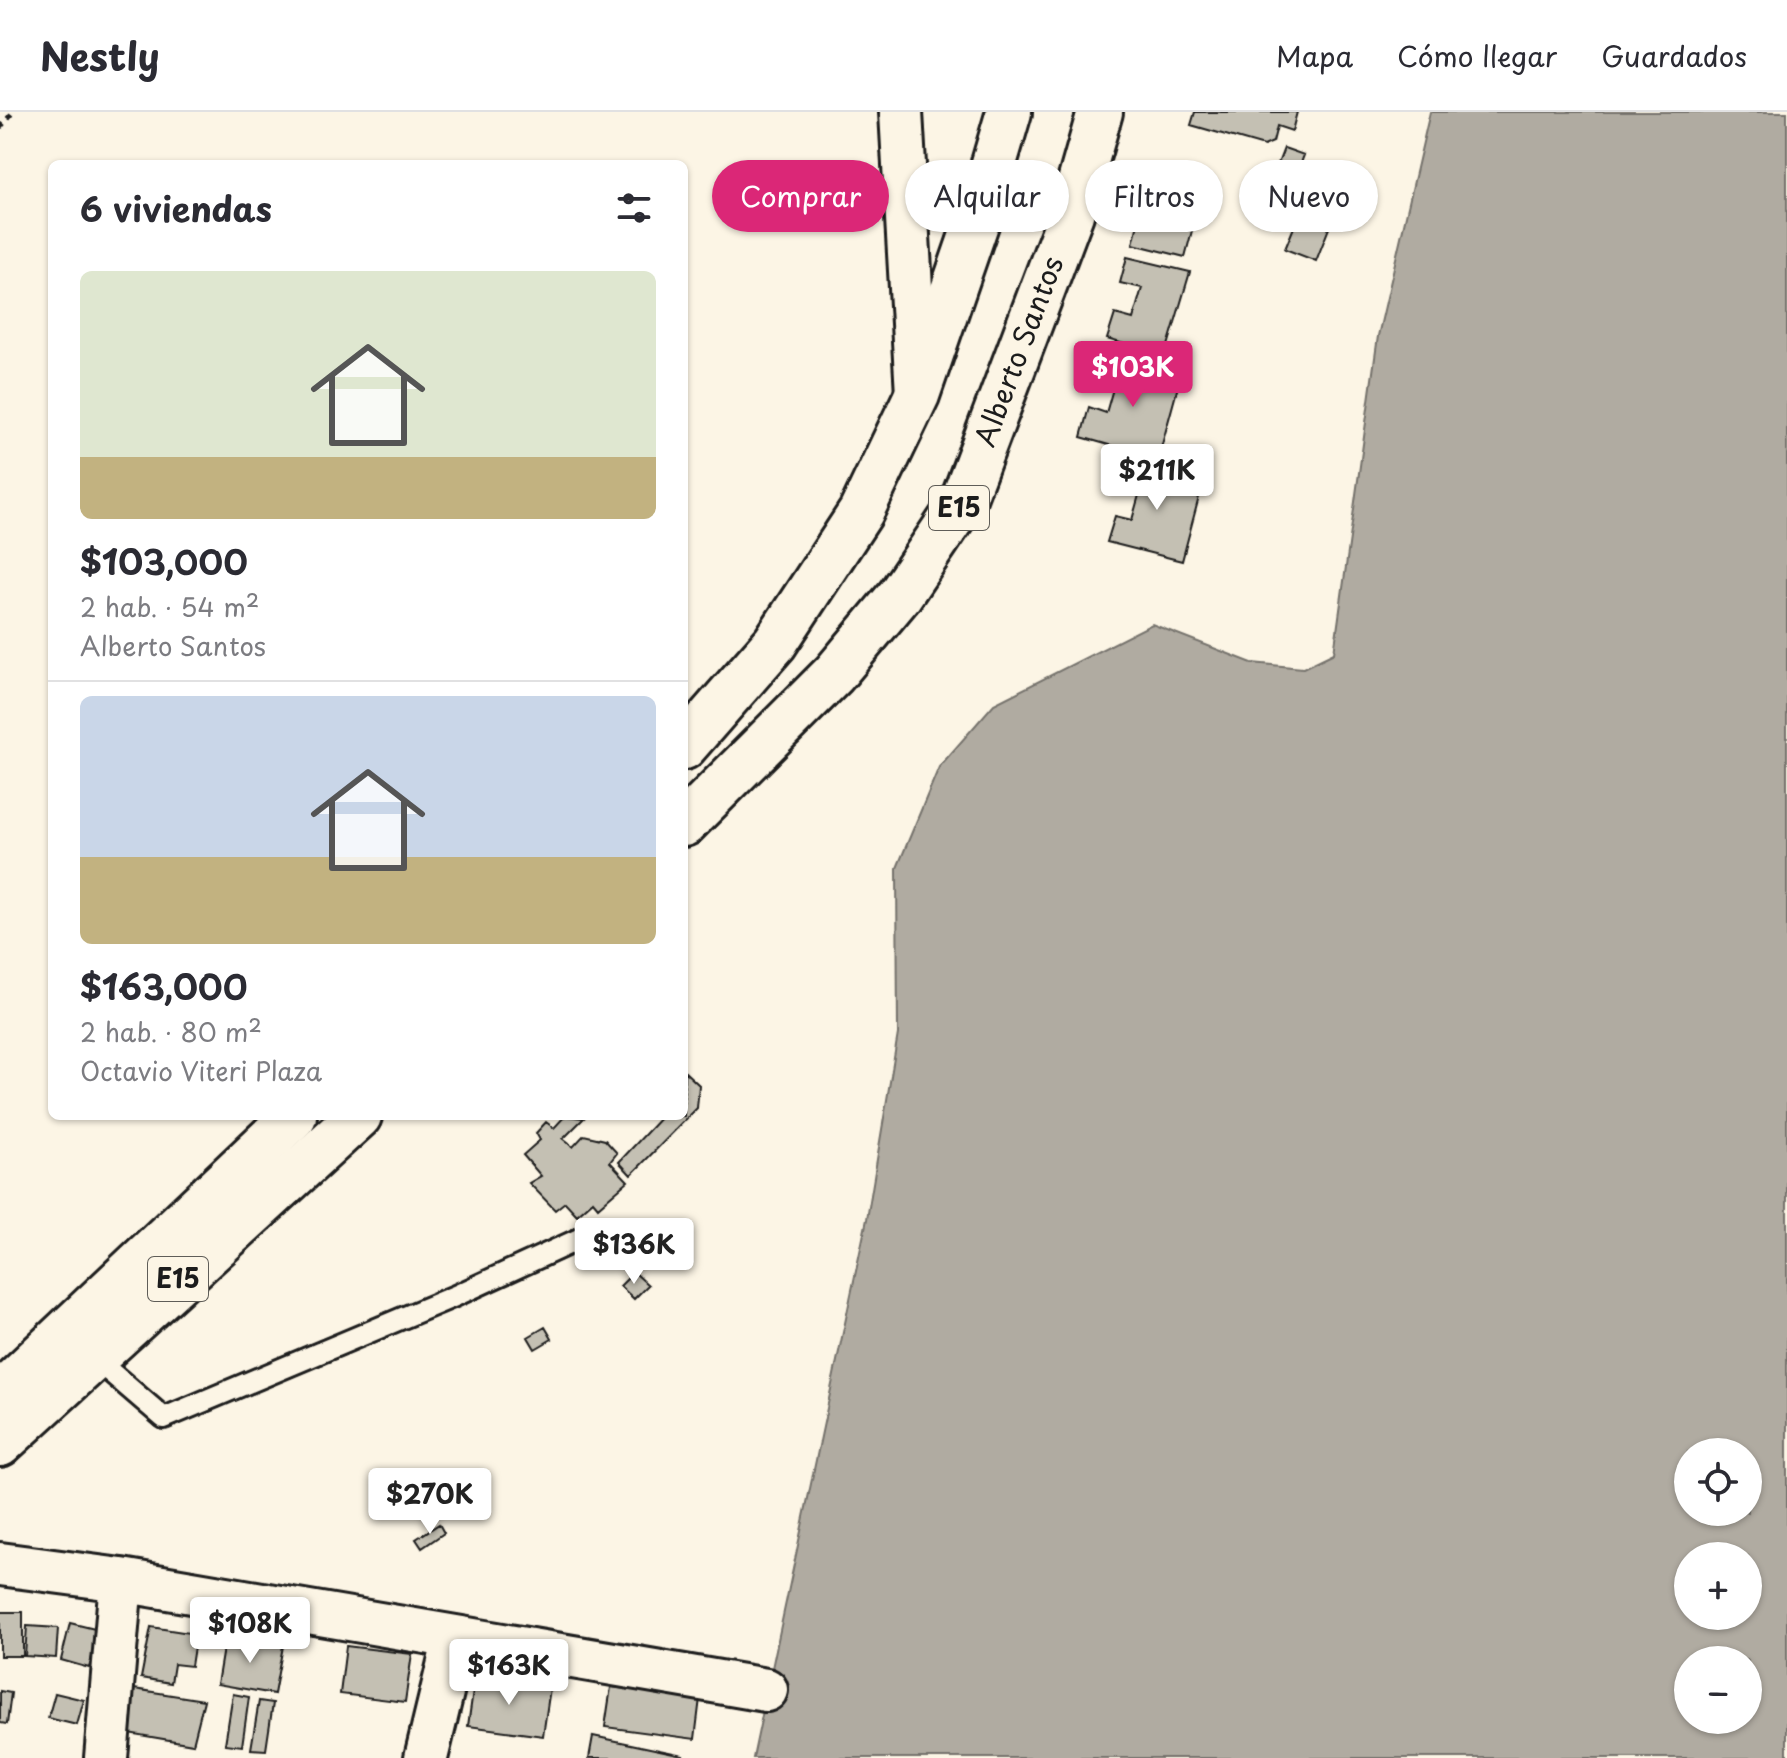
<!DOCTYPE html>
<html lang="es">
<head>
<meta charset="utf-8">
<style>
  body { margin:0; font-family:"Playpen Sans",sans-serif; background:#f2f2f3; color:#2b2b33; height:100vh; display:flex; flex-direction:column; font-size:30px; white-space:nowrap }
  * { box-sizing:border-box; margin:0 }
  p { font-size:26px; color:#7c7c81 }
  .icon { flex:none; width:44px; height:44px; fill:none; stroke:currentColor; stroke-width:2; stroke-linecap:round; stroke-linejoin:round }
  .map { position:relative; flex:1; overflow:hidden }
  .panel { position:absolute; left:48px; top:48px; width:640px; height:960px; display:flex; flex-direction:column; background:#fff; border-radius:12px; box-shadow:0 2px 6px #0004 }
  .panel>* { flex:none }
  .banner { position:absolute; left:712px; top:48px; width:760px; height:72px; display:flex; gap:16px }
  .fabs { position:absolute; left:1674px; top:1326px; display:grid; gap:16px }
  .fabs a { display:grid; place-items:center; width:88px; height:88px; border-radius:50%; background:#fff; box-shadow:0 2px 6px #0004; font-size:40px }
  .price { position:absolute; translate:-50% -68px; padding:0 18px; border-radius:8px; background:#fff; color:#222; font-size:26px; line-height:52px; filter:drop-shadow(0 2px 4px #0008) }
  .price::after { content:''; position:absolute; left:50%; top:48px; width:24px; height:18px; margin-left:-12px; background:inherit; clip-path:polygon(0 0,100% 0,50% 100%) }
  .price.selected { background:#db2777; color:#fff }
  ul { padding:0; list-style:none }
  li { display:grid; align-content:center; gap:16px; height:424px; padding:0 32px }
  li+li { border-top:2px solid #e1e1e2 }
  li span { display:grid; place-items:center; height:248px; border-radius:12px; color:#555 }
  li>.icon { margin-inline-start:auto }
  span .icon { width:144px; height:144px; fill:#fffc; stroke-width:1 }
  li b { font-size:34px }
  h2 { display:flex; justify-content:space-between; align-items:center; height:96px; padding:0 32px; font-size:34px }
  .chip { padding:0 28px; border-radius:36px; background:#fff; box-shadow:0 2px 6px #0004; font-size:28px; line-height:72px }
  .chip.selected { background:#db2777; color:#fff }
  header { display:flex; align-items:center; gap:48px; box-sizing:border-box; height:112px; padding:0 40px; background:#fff; border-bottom:2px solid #e1e1e2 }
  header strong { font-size:38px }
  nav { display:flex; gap:44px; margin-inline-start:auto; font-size:28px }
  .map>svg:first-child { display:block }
  .water { fill:#b0aba1; stroke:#75726c; stroke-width:2; fill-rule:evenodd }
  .building { fill:#c4c0b3; stroke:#1c1c1c; stroke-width:2 }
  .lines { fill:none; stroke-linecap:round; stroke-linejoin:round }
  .service-casing { stroke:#1c1c1c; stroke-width:26 }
  .minor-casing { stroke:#1c1c1c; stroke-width:48 }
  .trunk-casing { stroke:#1c1c1c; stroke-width:50 }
  .path { stroke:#1c1c1c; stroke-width:5; stroke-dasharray:6 6; stroke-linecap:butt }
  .service { stroke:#fcf5e5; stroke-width:20 }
  .minor { stroke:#fcf5e5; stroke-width:42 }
  .trunk { stroke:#fcf5e5; stroke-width:44 }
  .labels { text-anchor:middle; stroke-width:7; stroke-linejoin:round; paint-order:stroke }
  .shield { fill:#fcf5e5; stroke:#5f5d58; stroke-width:2 }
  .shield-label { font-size:26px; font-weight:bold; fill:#1c1c1c }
  .street-label { font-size:28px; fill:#1c1c1c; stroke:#fcf5e5 }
</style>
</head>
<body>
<header>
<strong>Nestly</strong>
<nav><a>Mapa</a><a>Cómo llegar</a><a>Guardados</a></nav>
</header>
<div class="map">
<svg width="1787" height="1646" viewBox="0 0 1787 1646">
  <rect width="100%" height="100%" fill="#fcf5e5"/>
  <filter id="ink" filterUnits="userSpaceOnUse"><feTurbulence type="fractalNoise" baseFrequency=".0125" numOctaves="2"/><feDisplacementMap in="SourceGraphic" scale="16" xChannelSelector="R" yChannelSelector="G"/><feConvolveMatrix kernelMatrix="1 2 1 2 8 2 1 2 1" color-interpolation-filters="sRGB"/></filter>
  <g filter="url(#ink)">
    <path class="water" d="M1430 0H1787V1646H753L867 1107 898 922 897 756 939 655 994 592 1152 512 1252 551 1303 556 1334 541 1378 224ZM1688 1340H1748V1400H1688ZM1688 1444H1748V1504H1688ZM1688 1548H1748V1608H1688Z"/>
    <path class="building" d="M1195 0H1297L1292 19 1277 14 1273 30 1264 34 1191 13Z
      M1284 36 1304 43 1296 64 1276 57Z
      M1150 63 1203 77 1185 145 1133 132Z
      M1310 76 1340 88 1316 149 1285 137Z
      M1127 145 1190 160 1165 244 1107 227 1115 202 1133 207 1142 176 1120 171Z
      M1100 245 1180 267 1158 347 1081 325 1089 295 1106 301 1114 273 1095 267Z
      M1126 349 1203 370 1182 449 1107 430 1115 404 1132 408 1139 383 1117 376Z
      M684 959 699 973 697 996 631 1063 619 1050 662 1004H684Z
      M565 1004 584 1006 563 1027 573 1035 584 1023 605 1028 617 1041 610 1050 628 1069 598 1095 593 1089 577 1103 565 1090 555 1098 529 1071 541 1064 523 1043 540 1028 536 1021 546 1010 554 1016Z
      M634 1160 648 1173 634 1187 620 1174Z
      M545 1215 552 1227 535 1237 528 1225Z
      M439 1412 444 1421 422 1436 416 1427Z
      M0 1500H23V1544H0Z
      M70 1511 99 1518 89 1556 61 1548Z
      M27 1514 58 1516 56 1546 25 1544Z
      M151 1515 196 1522 191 1554 174 1552 171 1571 141 1566Z
      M225 1524 283 1534 274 1582 217 1572Z
      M346 1534 412 1542 405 1590 340 1582Z
      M475 1565 550 1576 543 1624 468 1614Z
      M611 1575 700 1586 695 1627 605 1615Z
      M134 1577 204 1588 193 1632 128 1621Z
      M0 1579 11 1581 7 1612 0 1611Z
      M55 1581 84 1588 77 1613 48 1606Z
      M233 1582 249 1585 242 1634 225 1632Z
      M259 1589 273 1591 266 1638 251 1637Z
      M593 1624 683 1643 682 1646H589Z"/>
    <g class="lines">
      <g class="service-casing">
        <path id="service" d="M93 1245 164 1306 455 1184 590 1122"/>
      </g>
      <g class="minor-casing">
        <path id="minor" d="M901 0 917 282
          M0 1452 121 1468 766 1578
          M106 1646 121 1468
          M426 1646 455 1526"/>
      </g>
      <g class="trunk-casing">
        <g id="trunk">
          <path d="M684 635 775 531 861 400 917 283 979 103 1009 0"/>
          <path id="s1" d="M684 712 834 562 900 483 962 391 1071 102 1100 0"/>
          <path d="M0 1282 294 1004"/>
          <path d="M0 1332 359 1004"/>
        </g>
      </g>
      <path class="path" d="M0 16 13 0"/>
      <use href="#service" class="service"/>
      <use href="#minor" class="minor"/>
      <use href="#trunk" class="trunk"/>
    </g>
  </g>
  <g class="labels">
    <g class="shield">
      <rect x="929" y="374" width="60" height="44" rx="6"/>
      <rect x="148" y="1145" width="60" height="44" rx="6"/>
    </g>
    <g class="shield-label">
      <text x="959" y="405">E15</text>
      <text x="178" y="1176">E15</text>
    </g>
    <g class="street-label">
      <text dy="10" stroke="none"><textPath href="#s1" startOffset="588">Alberto Santos</textPath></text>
    </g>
  </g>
</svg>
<div class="fabs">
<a><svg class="icon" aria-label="locate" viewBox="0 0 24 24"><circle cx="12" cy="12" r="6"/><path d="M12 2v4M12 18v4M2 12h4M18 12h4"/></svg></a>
<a>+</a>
<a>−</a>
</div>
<b class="price selected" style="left:1133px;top:297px">$103K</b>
<b class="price" style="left:1157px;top:400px">$211K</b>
<b class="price" style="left:634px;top:1174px">$136K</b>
<b class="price" style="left:430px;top:1424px">$270K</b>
<b class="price" style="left:250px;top:1553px">$108K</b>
<b class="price" style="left:509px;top:1595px">$163K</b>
<div class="banner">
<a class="chip selected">Comprar</a>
<a class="chip">Alquilar</a>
<a class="chip">Filtros</a>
<a class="chip">Nuevo</a>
</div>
<section class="panel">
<h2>6 viviendas<svg class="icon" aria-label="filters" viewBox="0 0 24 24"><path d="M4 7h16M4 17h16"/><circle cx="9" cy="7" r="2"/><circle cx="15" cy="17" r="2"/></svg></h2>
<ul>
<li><span style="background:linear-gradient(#dfe7d0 75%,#c2b280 0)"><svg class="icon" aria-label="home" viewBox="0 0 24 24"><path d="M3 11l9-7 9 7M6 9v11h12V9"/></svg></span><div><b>$103,000</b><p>2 hab. · 54 m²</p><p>Alberto Santos</p></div></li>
<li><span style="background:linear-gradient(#c9d6e8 65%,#c2b280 0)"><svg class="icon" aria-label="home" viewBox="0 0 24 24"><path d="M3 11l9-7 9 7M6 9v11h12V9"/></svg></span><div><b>$163,000</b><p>2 hab. · 80 m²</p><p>Octavio Viteri Plaza</p></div></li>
</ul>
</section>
</div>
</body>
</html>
